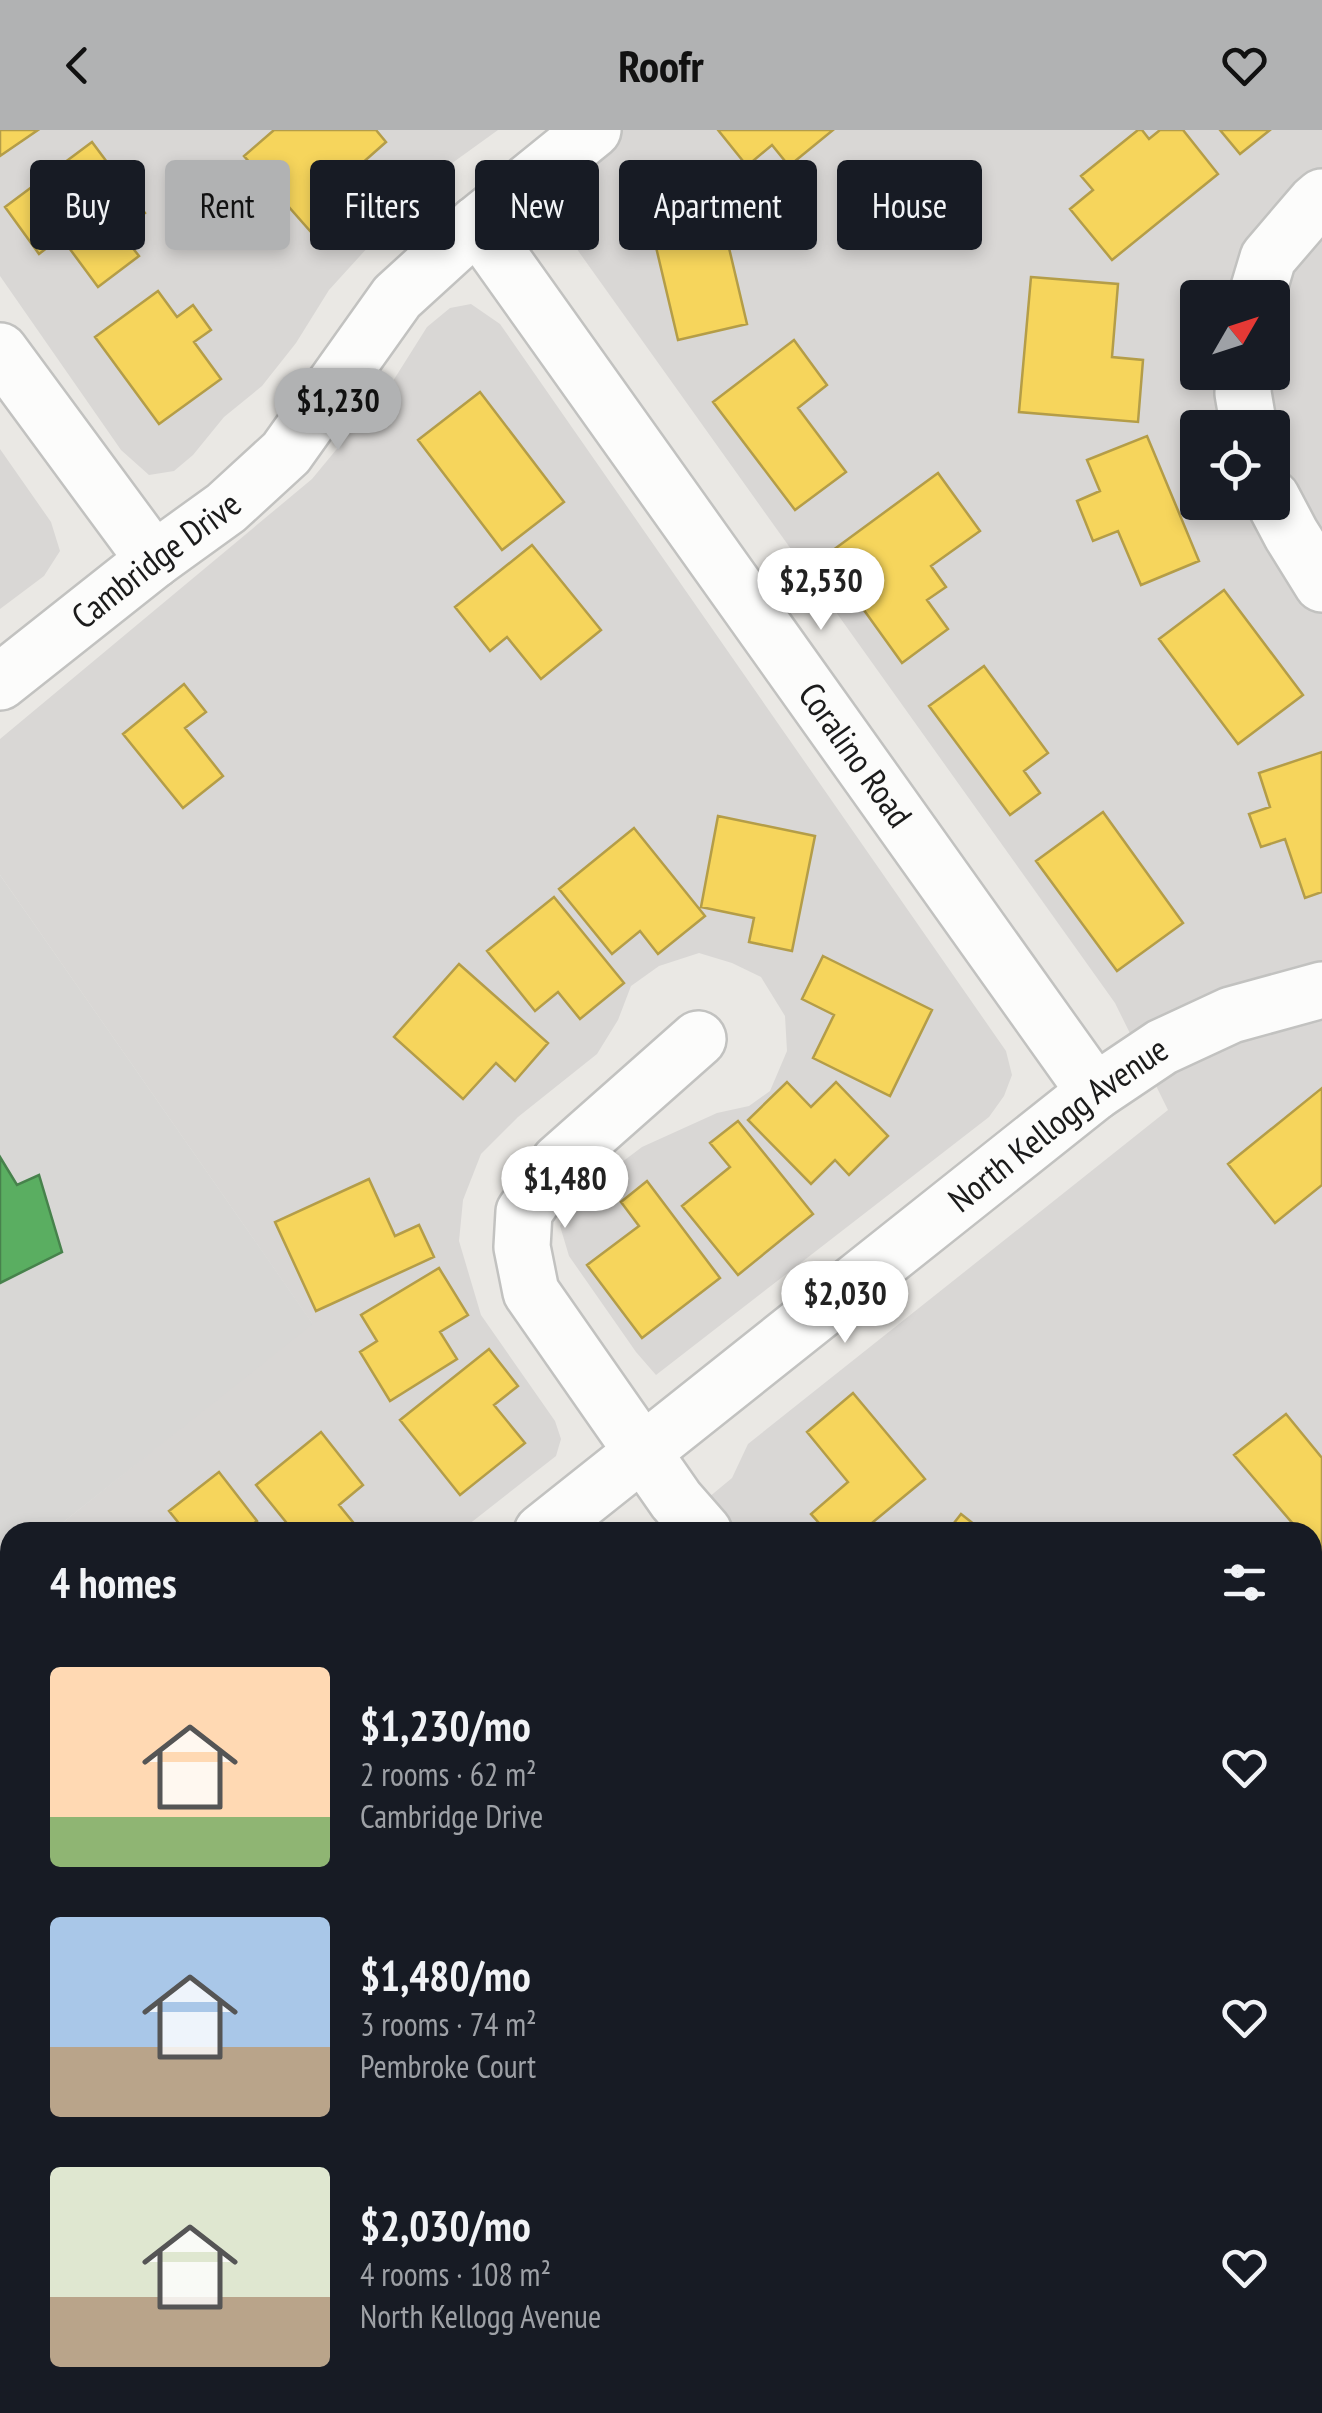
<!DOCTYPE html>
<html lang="en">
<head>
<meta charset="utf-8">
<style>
  body { margin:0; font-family:"PT Sans Narrow",sans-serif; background:#20242c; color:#f1f3f6; height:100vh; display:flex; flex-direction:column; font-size:38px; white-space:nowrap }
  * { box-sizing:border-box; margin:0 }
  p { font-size:32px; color:#9ea1a6 }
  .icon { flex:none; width:55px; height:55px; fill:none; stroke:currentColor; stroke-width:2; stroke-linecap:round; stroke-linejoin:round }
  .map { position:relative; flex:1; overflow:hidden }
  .drawer { position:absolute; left:0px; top:1392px; width:1322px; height:892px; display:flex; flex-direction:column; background:#171b24; border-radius:30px 30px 0 0; box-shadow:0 5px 15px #0003 }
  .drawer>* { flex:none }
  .banner { position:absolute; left:30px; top:30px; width:1262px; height:90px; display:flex; gap:20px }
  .needle { width:65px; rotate:51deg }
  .buttons { position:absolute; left:1180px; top:150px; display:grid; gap:20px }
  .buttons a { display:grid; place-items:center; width:110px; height:110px; border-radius:10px; background:#171b24; box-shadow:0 5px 15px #0003; font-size:50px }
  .price { position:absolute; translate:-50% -85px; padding:0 22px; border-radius:35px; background:#fff; color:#222; font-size:32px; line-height:65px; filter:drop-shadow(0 2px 5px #0008) }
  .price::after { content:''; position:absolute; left:50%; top:60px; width:30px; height:22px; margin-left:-15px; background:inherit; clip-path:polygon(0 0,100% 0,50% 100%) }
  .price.current { background:#b1b2b3; color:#111 }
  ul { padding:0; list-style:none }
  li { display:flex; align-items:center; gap:30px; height:250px; padding:0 50px }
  li span { display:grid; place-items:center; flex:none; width:280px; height:200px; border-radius:10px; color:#555 }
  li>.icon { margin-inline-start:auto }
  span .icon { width:120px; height:120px; fill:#fffc; stroke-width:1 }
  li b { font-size:42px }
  h2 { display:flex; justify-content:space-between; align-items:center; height:120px; padding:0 50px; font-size:42px }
  .tag { padding:0 35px; border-radius:10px; background:#171b24; box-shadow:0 5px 15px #0003; font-size:35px; line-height:90px }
  .tag.current { background:#b1b2b3; color:#111 }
  header { display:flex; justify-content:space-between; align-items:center; height:130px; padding:0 50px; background:#b1b2b3; color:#111; font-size:45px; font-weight:800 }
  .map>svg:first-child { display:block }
  .residential { fill:#d9d7d5; fill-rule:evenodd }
  .religious { fill:#d8d7d5 }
  .homes { fill:#f6d55c; stroke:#b49d48; stroke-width:2.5 }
  .public { fill:#5aae61; stroke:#47824c; stroke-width:2.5 }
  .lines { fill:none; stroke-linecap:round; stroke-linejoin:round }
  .minor-casing { stroke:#c2c2c0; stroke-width:60 }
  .minor { stroke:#fcfcfb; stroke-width:55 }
  .labels { text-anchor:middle; stroke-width:10; stroke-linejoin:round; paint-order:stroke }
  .street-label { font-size:35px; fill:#1b1b1b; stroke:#fff }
</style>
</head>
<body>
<header><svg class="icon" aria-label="back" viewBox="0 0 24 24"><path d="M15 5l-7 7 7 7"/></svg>Roofr<svg class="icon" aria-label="heart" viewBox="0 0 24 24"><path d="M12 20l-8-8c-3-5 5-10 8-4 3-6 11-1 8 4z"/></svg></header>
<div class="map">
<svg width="1322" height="2283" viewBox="0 0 1322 2283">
  <rect width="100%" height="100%" fill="#eae8e4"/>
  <path class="residential" d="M0 0H498L430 49 329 160 296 213 262 256 224 287 193 325 174 341 149 345 121 320 0 146Z
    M604 0H1322V2283H0V1916L10 1908V2275H1312V1402H667L732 1348 748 1314 1168 980 1115 873 529 52ZM1198 168H1272V242H1198ZM1198 298H1272V372H1198Z
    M471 174 500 194 1006 921 1012 945 1004 966 989 987 656 1245 636 1222 569 1126 560 1096 577 1066 642 1017 717 983 749 976 770 961 787 921 785 886 761 847 732 833 699 823 659 836 631 856 618 890 597 924 518 987 481 1024 463 1070 459 1111 481 1185 555 1291 561 1309 556 1326 459 1402H51L312 1193 0 745V609L312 349 393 251 427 197 450 178Z
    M0 319 51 392 60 421 44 446 0 479Z
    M10 1435V1756L0 1764V1443Z"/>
  <path class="religious" d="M0 745 313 1194 51 1402H10V1435L0 1443Z"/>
  <path class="homes" d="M0 0H38L0 26Z
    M274 0H376L386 12 343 50 362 71 318 110 244 26Z
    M718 0H833L789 36 772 15 747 36Z
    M1138 0H1142L1149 9 1160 0H1183L1218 44 1112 130 1070 79 1093 60 1081 46Z
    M1220 0H1270L1240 24Z
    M92 12 145 83 120 102 139 126 98 157 61 107 39 124 5 77Z
    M716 63 747 194 678 210 647 79Z
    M1031 147 1118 154 1112 227 1143 230 1138 292 1019 282Z
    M158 161 177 187 193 175 211 200 194 212 221 249 159 294 95 207Z
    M794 210 827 255 798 278 846 342 795 380 713 272Z
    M480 262 564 372 502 420 418 310Z
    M1147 306 1199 431 1141 455 1118 401 1093 411 1077 371 1100 361 1087 330Z
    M938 343 980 401 931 436 946 457 927 470 948 499 902 533 825 426Z
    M532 415 601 500 541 549 507 507 490 521 455 477Z
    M1224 460 1303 565 1238 614 1159 509Z
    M984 536 1048 623 1024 641 1040 663 1010 685 929 576Z
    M184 554 206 582 185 598 223 646 183 678 123 604Z
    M1322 622V762L1305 768 1285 709 1261 717 1249 684 1270 677 1259 643Z
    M1103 682 1183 793 1117 841 1036 731Z
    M718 686 815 706 792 821 749 812 754 788 701 777Z
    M634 698 705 786 658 824 640 801 612 824 559 759Z
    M554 767 624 853 580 889 558 862 535 881 487 821Z
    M823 826 932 880 890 966 813 928 834 885 802 869Z
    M459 834 548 913 515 951 496 933 463 969 394 907Z
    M787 952 811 977 836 952 888 1006 849 1045 835 1030 811 1054 748 990Z
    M1322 958V1055L1275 1093 1228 1034Z
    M738 991 813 1084 738 1145 682 1076 730 1037 710 1013Z
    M369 1049 395 1106 419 1095 434 1127 316 1181 275 1092Z
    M647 1051 720 1148 642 1208 587 1135 639 1096 621 1072Z
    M439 1138 468 1185 440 1202 457 1229 390 1271 360 1222 377 1211 361 1185Z
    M489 1219 518 1256 494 1275 525 1313 460 1365 400 1290Z
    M853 1263 925 1349 861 1402H827L811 1384 848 1352 807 1302Z
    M1286 1284 1322 1328V1429L1312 1418V1402H1300L1234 1325Z
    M321 1302 363 1355 339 1375 361 1402H294L256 1355Z
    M219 1342 257 1391 242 1402H186L169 1381Z
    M961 1384 984 1402H947Z
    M8 1577 10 1580V1717L7 1719 0 1710V1584Z
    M1312 1706 1322 1719V1777L1312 1784Z
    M1322 1806V1867L1321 1864 1312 1868V1811Z
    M1322 1978V2020L1312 1995V1981Z
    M0 2189 7 2198 10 2196V2275H18L8 2283H0Z
    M58 2275H85L91 2283H47Z
    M288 2275H326L332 2283H277Z
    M531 2275H613L603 2283H537Z
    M791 2275H893L894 2276 885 2283H789L786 2279Z
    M931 2275H983L968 2283H936Z"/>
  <path class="public" d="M0 1027 17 1055 39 1045 62 1122 0 1153Z"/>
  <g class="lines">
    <g class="minor-casing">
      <g id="minor">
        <path id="s1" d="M477 94 1095 962"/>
        <path d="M1256 168 1268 128 1315 73 1322 67"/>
        <path d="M0 221 154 430"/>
        <path d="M1244 242 1243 263 1249 298"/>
        <path d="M1272 368 1291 404 1322 454"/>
        <path id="s2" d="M0 552 154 430 226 378 286 323 397 167 477 94 593 0"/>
        <path d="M698 909 559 1032 524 1082 522 1117 531 1162 676 1370 704 1402"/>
        <path id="s3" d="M542 1402 1095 962 1162 917 1231 885 1322 860"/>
        <path d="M0 1834 10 1826"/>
        <path d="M1312 2227 1322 2222"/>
        <path d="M443 2275 449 2283"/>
        <path d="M1192 2283 1210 2275"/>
      </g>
    </g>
    <use href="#minor" class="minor"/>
  </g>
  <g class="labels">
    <g class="street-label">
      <text dy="12" stroke="none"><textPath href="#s2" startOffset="198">Cambridge Drive</textPath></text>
      <text dy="12" stroke="none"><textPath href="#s1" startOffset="652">Coralino Road</textPath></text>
      <text dy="12" stroke="none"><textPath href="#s3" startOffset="658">North Kellogg Avenue</textPath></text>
    </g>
  </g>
</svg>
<div class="buttons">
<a><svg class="needle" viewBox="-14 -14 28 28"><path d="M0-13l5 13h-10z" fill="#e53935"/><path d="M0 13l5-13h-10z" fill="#9ea1a6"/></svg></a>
<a><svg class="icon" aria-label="locate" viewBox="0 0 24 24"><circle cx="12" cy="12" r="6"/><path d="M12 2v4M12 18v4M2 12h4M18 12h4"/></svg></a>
</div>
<b class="price current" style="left:338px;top:323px">$1,230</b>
<b class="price" style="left:821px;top:503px">$2,530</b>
<b class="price" style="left:565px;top:1101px">$1,480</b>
<b class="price" style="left:845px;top:1216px">$2,030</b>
<div class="banner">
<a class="tag">Buy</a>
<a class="tag current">Rent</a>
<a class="tag">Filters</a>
<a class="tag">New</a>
<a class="tag">Apartment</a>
<a class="tag">House</a>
</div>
<section class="drawer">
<h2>4 homes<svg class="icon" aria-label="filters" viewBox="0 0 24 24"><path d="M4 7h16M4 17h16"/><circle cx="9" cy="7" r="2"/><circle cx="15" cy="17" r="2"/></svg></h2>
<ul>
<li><span style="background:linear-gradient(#ffd9b3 75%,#8fb573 0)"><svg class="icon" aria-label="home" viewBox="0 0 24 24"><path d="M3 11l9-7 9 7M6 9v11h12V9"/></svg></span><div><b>$1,230/mo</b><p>2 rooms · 62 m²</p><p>Cambridge Drive</p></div><svg class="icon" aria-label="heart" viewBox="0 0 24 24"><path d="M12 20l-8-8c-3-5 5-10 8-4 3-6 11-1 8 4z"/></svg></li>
<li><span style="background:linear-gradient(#a9c7e8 65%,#b9a48a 0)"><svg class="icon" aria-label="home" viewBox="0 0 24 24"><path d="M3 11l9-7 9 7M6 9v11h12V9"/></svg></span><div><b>$1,480/mo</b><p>3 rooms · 74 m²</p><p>Pembroke Court</p></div><svg class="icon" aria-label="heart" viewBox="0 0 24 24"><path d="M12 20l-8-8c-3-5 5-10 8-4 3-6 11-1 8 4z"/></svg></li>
<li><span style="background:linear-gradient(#dfe7d0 65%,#b9a48a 0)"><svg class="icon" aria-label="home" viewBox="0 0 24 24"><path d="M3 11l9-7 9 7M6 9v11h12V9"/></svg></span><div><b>$2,030/mo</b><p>4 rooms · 108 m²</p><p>North Kellogg Avenue</p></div><svg class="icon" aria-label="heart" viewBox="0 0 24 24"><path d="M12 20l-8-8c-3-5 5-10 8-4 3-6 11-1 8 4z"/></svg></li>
</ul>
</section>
</div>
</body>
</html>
